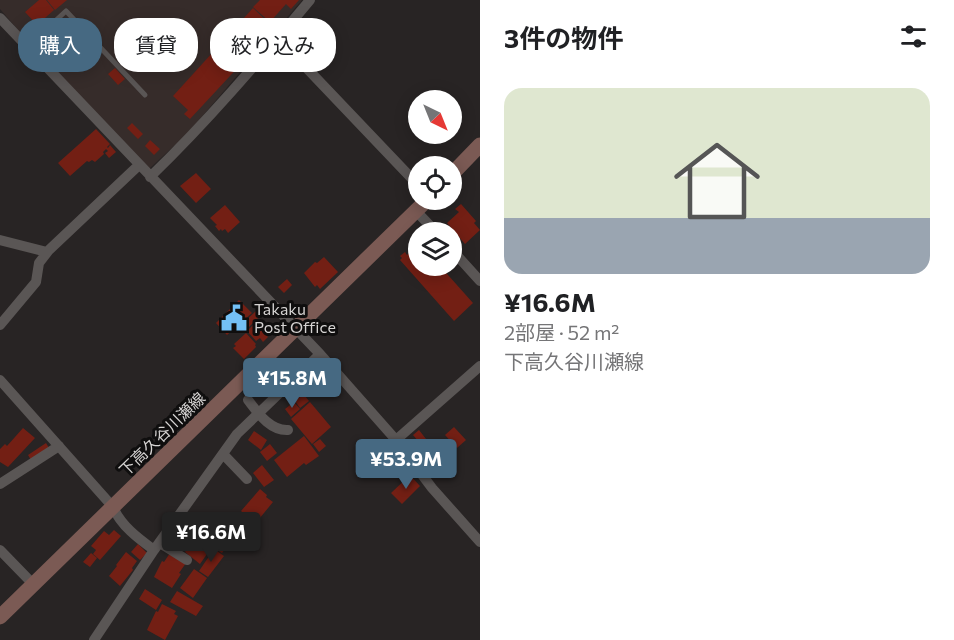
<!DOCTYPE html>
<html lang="ja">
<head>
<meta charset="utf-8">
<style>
  body { margin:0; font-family:Commissioner,"Noto Sans JP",sans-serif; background:#f6f6f6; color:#202124; height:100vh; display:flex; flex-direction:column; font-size:22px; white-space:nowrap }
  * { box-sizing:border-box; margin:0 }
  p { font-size:20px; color:#757577 }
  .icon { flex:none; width:33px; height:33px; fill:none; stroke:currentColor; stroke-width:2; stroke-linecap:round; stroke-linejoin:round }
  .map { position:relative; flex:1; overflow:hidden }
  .panel { display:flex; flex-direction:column; background:#fff; width:474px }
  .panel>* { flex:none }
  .top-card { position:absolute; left:18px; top:18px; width:372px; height:54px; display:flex; gap:12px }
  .needle { width:39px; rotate:137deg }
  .tools { position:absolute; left:408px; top:90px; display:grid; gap:12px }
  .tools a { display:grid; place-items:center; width:54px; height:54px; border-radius:50%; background:#fff; box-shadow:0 3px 15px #0003; font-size:30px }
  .price { position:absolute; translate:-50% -51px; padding:0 14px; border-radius:6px; background:#466982; color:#fff; font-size:20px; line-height:39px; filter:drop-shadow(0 2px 3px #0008) }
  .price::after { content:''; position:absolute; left:50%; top:36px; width:18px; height:14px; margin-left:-9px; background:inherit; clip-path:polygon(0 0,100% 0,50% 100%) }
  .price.on { background:#222; color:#fff }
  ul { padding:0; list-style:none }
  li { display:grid; align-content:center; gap:12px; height:318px; padding:0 24px }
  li+li { border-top:2px solid #e0e0e0 }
  li span { display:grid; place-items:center; height:186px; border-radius:18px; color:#555 }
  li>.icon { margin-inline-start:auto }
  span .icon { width:108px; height:108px; fill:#fffc; stroke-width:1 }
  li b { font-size:26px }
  h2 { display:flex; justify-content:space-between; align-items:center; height:72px; padding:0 24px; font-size:26px }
  .pill { padding:0 21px; border-radius:24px; background:#fff; box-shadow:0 3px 15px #0003; font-size:21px; line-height:54px }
  .pill.on { background:#466982; color:#fff }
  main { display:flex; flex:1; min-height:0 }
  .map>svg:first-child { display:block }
  .built { fill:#362c2a }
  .building { fill:#731f14 }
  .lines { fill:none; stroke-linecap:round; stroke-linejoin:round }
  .lane { stroke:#5a5655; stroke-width:5 }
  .street { stroke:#5a5655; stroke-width:10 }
  .secondary { stroke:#7b5a54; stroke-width:15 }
  .labels { text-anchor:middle; stroke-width:6; stroke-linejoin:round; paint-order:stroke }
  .poi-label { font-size:16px; fill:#d5d3d2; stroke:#0f0e0e; text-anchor:start }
  .street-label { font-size:16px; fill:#d5d3d2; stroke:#0f0e0e }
</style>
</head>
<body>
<main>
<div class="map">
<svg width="480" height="640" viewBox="0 0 480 640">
  <rect width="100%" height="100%" fill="#282424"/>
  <path class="built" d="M0 0H302L187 134 149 169 78 99 0 9Z"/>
  <path class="building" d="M39 0H46L54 10 37 25 25 12Z
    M47 0H67L55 10Z
    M260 0H299L291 9 286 4 270 22 253 7Z
    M253 8 274 28 264 39 265 42 263 44 265 46 262 49 260 47 257 50 256 48 190 119 184 114 188 110 173 96Z
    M115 68 125 79 118 85 108 74Z
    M132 123 143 134 138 139 127 128Z
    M96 129 110 144 107 147 108 148 110 145 116 152 109 158 105 153 108 151 106 149 103 152 104 154 95 162 92 160 89 162 87 161 70 176 58 163Z
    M150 140 160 149 154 155 145 146Z
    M196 173 211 189 196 203 180 186Z
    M461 204 476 221 474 223 480 230 465 244 447 223 459 212 455 209Z
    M225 205 240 222 228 233 225 229 222 231 221 229 219 231 215 226 217 225 210 218Z
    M418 245V266H430L422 273 431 266H440L473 303 454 321 400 260 402 258 400 256 405 252 407 255Z
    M324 257 338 272 320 289 317 285 315 287 304 273 315 262 317 263Z
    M287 279 292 285 284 293 278 287Z
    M239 300 252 313 227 335 216 323Z
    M256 311 260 316 249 327 244 322Z
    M255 323 268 337 263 342 260 338 256 341 247 331Z
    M246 333 256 344 255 345 256 347 244 359 233 348 236 346 234 344Z
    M262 374 267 379 251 395 246 390Z
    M297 386 309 401 300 408 289 393Z
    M294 402 300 409 291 417 285 409Z
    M310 402 331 427 312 444 291 419Z
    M454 427 466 440 457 448 445 435Z
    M23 428 35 438 8 467 0 462V449L5 444 7 446Z
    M419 430 440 457 435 461 413 435Z
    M254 431 267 440 261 450 248 440Z
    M304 436 319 456 306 465 304 463 287 477 274 460Z
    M320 439 326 446 319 452 313 444Z
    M46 443 49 448 31 460 28 455Z
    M270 444 277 453 267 461 260 452Z
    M262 465 274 480 264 487 253 473Z
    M410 475 420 486 402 504 391 493Z
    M260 489 267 495 266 497 273 502 255 524 241 511Z
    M230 525 238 531 222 553 214 548Z
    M114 530 121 536 100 560 93 554 96 550 91 546 104 531 109 535Z
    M197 536 212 547 200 564 185 552Z
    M138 544 147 553 140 560 131 552Z
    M214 549 224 556 208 577 199 571Z
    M126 552 137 561 132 568 133 570 120 586 109 576 117 566 116 565Z
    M91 553 97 558 90 567 83 562Z
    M170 553 186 563 179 573 181 574 172 588 154 577 162 561 164 562Z
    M194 569 207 578 193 598 180 588Z
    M145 589 162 600 156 610 139 599Z
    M177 591 203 606 196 616 170 602Z
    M162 604 176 611 174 614 178 616 165 640 147 630 156 611 158 612Z"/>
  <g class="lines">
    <path class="lane" d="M27 47 66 11 145 95"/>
    <path class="street" d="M0 18 320 354 396 440 432 488 480 542
      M278 38 418 185
      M150 177C207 122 259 61 310 0
      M416 211 436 232
      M0 240 47 252
      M452 250 480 281
      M0 325 36 282 39 263 49 250 139 165
      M0 380 113 507C121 526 139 539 154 550
      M248 400C258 413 270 431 288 430
      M396 440 480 366
      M223 454 247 479
      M0 484 59 446
      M160 543 187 560
      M0 550 33 584
      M94 640 154 550 237 434 320 354"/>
    <path class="secondary" d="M452 174 480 145
      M0 617 427 200"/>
  </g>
  <defs>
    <g id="civic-bare" transform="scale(2.07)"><path d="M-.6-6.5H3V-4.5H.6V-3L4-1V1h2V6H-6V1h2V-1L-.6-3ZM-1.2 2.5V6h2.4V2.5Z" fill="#74c0f6" stroke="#0f0e0e" stroke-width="2.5" paint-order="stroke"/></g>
  </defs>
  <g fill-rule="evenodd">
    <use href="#civic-bare" x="234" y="318"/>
  </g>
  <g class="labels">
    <g class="poi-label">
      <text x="254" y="315">Takaku<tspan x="254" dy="18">Post Office</tspan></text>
    </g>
    <g class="street-label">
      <text transform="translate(162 434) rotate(-44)" y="6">下高久谷川瀬線</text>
    </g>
  </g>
</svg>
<div class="tools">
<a><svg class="needle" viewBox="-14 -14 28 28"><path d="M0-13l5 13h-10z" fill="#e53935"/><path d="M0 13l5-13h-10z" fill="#757577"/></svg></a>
<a><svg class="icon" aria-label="locate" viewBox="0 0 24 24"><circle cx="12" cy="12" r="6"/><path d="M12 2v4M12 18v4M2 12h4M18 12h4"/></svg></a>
<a><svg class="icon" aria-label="layers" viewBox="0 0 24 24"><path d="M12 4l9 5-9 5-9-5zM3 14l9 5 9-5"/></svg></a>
</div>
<b class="price" style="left:292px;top:409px">¥15.8M</b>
<b class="price" style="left:406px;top:490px">¥53.9M</b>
<b class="price on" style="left:211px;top:563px">¥16.6M</b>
<div class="top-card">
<a class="pill on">購入</a>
<a class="pill">賃貸</a>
<a class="pill">絞り込み</a>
</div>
</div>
<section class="panel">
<h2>3件の物件<svg class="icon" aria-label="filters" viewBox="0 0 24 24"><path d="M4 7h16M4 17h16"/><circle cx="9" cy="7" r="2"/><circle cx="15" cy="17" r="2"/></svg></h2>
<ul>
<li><span style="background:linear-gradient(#dfe7d0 70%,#9aa5b1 0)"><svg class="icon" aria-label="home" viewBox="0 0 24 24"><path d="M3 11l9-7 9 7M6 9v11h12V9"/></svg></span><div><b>¥16.6M</b><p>2部屋 · 52 m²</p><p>下高久谷川瀬線</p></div></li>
</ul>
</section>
</main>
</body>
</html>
